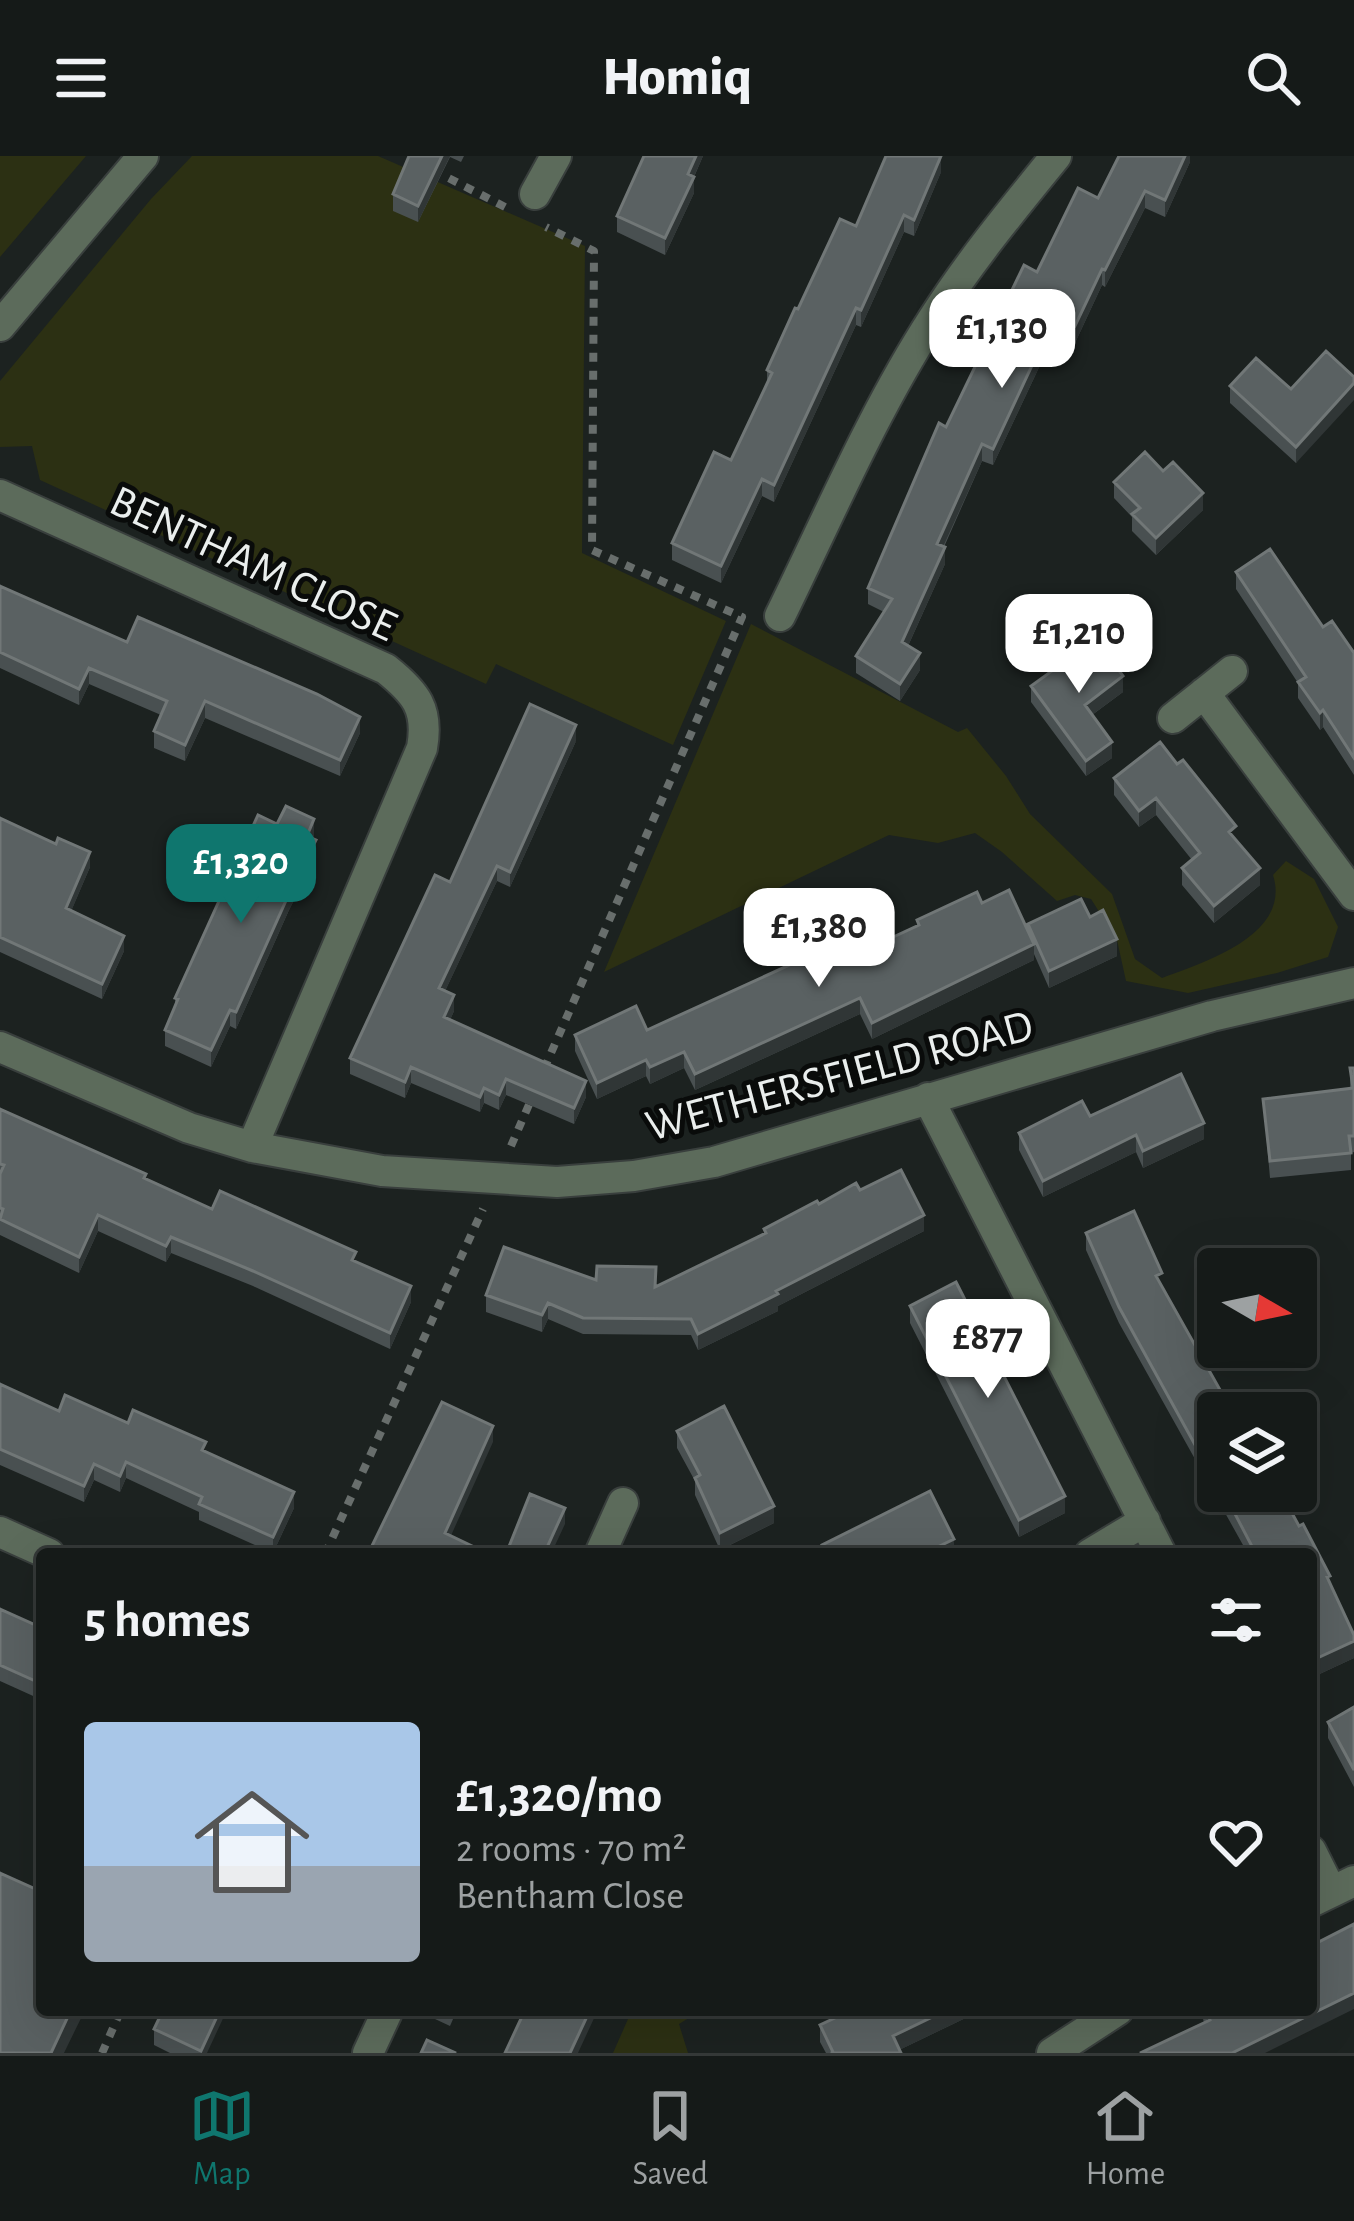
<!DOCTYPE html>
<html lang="en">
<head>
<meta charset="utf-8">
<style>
  body { margin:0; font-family:"Alegreya Sans",sans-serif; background:#222725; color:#f1f3f6; height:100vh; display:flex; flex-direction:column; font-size:45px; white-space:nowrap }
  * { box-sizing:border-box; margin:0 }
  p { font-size:39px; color:#9da1a2 }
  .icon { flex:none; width:66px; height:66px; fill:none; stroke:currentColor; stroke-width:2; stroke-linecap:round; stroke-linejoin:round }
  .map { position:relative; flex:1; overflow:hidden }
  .side { position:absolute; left:36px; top:1392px; width:1281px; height:468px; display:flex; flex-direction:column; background:#151a18; border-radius:12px; box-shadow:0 12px 48px #0002,0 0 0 3px #343837 }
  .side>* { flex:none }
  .needle { width:78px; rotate:99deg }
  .buttons { position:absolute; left:1197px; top:1092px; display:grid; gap:24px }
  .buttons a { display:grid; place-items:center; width:120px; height:120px; border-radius:12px; background:#151a18; box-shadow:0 12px 48px #0002,0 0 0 3px #343837; font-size:60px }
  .price { position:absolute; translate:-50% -102px; padding:0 27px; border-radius:24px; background:#fff; color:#222; font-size:39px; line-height:78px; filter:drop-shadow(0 3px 6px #0008) }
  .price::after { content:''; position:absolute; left:50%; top:72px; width:36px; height:27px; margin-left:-18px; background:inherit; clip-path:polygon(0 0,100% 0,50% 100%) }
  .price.active { background:#0f766e; color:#fff }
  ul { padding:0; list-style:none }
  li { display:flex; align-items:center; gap:36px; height:300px; padding:0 48px }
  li+li { border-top:3px solid #343837 }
  li span { display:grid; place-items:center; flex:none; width:336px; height:240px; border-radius:12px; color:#555 }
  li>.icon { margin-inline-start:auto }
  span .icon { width:144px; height:144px; fill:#fffc; stroke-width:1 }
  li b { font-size:51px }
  h2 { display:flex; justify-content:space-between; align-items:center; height:144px; padding:0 48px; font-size:51px }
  header { display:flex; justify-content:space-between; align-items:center; height:156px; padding:0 48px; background:#151a18; font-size:54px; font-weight:800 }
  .tab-bar { display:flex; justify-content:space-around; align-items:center; height:168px; border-top:3px solid #343837; background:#151a18; font-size:33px; color:#9da1a2 }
  .tab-bar a { display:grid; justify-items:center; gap:6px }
  .tab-bar .active { color:#0f766e }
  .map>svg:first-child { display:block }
  .green { fill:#2c3013 }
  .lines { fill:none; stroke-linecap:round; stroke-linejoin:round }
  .minor-casing { stroke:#393f3d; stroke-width:34 }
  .tertiary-casing { stroke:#393f3d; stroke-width:34 }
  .path { stroke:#686e6c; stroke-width:8; stroke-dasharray:9 9; stroke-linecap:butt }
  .minor { stroke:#5c6b5b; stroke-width:30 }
  .tertiary { stroke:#5c6b5b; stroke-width:30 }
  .wall { fill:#495051 }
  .shaded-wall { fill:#303636 }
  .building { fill:#5a6162; stroke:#717777; stroke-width:3 }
  .labels { text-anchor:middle; stroke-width:10; stroke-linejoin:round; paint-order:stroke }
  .street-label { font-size:45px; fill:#eaeeed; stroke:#090b0a }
</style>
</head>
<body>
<header><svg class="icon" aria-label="menu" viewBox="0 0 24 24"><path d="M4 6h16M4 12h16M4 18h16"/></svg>Homiq<svg class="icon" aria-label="search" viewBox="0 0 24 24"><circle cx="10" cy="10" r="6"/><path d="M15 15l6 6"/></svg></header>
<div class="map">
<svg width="1354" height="1897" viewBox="0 0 1354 1897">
  <rect width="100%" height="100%" fill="#1c2220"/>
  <path class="green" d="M0 0H86L0 101Z
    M192 0H378L585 90 582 397 726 465 673 589 496 508 486 528 40 324 32 290 0 291V225L151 43Z
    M751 468 958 576 967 572 1006 620 1030 658 1112 738 1135 803 1162 822C1204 806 1292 779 1273 719L1286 705 1314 723 1338 771 1328 801 1277 817 1188 837 1126 825 1117 784 1091 743 1075 739 1057 745 1002 696 975 677 938 687 889 679 604 816Z
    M632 1854H702L679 1868 688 1897H613Z"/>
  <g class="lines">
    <g class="minor-casing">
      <path id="minor" d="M535 38 556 0
        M0 339 386 513C416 537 429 553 422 592L252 991
        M780 460C829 360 873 256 933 163 970 105 1013 53 1056 0
        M1204 537 1354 739
        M1173 562 1232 515
        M0 891 189 972 252 991 382 1015 557 1026 634 1020 714 1006 1212 860 1354 827
        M928 942 1161 1398
        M0 1376 49 1398
        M600 1398 623 1347
        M1090 1398 1145 1365
        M1311 1695 1331 1735
        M1311 1746 1354 1725
        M368 1897 388 1854
        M1052 1897 1118 1854"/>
    </g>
    <g class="tertiary-casing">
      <path id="tertiary" d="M0 170 143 0"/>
    </g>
    <path class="path" d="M433 14 505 51
      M544 913 742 461 592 394 594 95 546 71
      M511 990 531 944
      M325 1398 483 1053
      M102 1897 121 1854"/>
    <use href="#minor" class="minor"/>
    <use href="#tertiary" class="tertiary"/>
  </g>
  <path class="wall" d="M409 0H464L461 6 450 1 418 66 393 55V38Z
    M644 0H703L694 21V37L665 99 617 76V60Z
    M1190 0V6L1165 61 1145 52 1105 131 1102 129 1075 187 1064 181 1051 209 1042 205 993 309 982 305 944 391 945 408 908 490 920 514 900 545 856 517V500L884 456 868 448V432L946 271 1037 116 1098 42Z
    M941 16 914 80 904 76 861 171 856 169 774 346 762 340 721 427 672 404V387L731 304 767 228V214L798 153 856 70Z
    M1354 221 1296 307 1230 247V230L1291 233Z
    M1163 315 1203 354 1156 399 1132 375V361L1114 342V326Z
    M1236 416 1323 471 1354 497V619L1323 571 1320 574 1298 542V527L1236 433Z
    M0 430 127 486 360 577 340 620 205 562 185 605 154 592V575L161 559 89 528 79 549 0 512Z
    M1031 530 1123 536 1092 559 1112 602 1086 620 1031 546Z
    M576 585 510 731 497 725 445 835 454 855 450 864 586 941 574 968 506 939 499 954 484 947 480 956 411 927 405 942 350 918V902L450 726Z
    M1114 622 1236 684 1260 729 1214 767 1182 729V712L1192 704 1156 659 1139 671 1114 639Z
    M0 662 90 711 71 755 124 795 102 843 0 796Z
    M277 668 314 679 313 683 316 701 289 754 236 873 230 870 211 911 165 890V874L175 850V842Z
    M982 747 1028 774V768L1090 761 1117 800 1049 832 1034 798V804L872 883 860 858 695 934 684 912 650 928 646 920 597 943 575 895V879L647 874 850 801 917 770V764Z
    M1350 912H1354V996L1351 997V1014L1270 1022 1263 943 1350 932Z
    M0 953 212 1053 356 1106 411 1146 390 1193 253 1130 171 1097 166 1106 98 1075 79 1117 0 1079Z
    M1090 960 1204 983 1143 1012 1136 996 1043 1041 1019 994V977Z
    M860 1034 924 1075 778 1150V1155L698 1194 691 1179 583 1178 548 1163 542 1176 486 1156V1139L596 1124 656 1131 764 1078V1073L819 1048Z
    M1086 1077 1162 1130 1218 1257V1335H1280L1330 1427 1354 1479V1502L1311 1522V1398H1248L1119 1167 1086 1094Z
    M910 1150 1065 1357 1019 1381 910 1167Z
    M0 1228 59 1255 128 1267 206 1295 294 1352 273 1397 199 1364V1356L126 1322 120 1336 94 1324 84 1346 0 1309Z
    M677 1275 774 1367 720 1394 695 1339V1325L677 1292Z
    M0 1453 42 1472V1544L0 1525Z
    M1354 1551V1631L1328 1582V1566Z
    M420 1854H457L450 1870 420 1856Z
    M978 1854V1856L899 1894 901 1897H826L820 1886V1869Z
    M1201 1854H1311L1204 1867Z
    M154 1873 207 1897H170L154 1889Z"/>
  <path class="shaded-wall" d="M442 0H450L418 66V50Z
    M696 0H703L692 25 694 21V37L665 99V82Z
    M941 0V16L914 80V64Z
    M1185 0H1190V6L1165 61V44Z
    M1145 35V52L1105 131V114Z
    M904 59V76L861 171V154Z
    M1102 113V129L1075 187V170Z
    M856 152V169L774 346V329Z
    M1064 164V181L1051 209V192Z
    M1042 188V205L993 309V293Z
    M1354 227V244L1296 307V291Z
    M982 288V305L937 404V388Z
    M762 323V340L721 427V410Z
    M1203 337V354L1156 399V382Z
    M945 391V408L902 503V486Z
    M920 497V514L900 545V528Z
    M89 512V528L79 549V533Z
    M1123 520V536L1085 564V549Z
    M205 545V562L185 605V589Z
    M1323 554V571L1320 574V557Z
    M360 561V577L340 620V604Z
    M576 569V585L510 731V716Z
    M1112 586V602L1086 620V605Z
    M1156 642V659L1139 671V655Z
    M314 663V679L307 697V680Z
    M316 684V701L289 754 236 873V856L289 738Z
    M90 696V711L66 767V752Z
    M497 710V725L439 848V832Z
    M1260 712V729L1214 767V750Z
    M124 780V795L102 843V828Z
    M1117 783V800L1049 832V815Z
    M1034 788V804L872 883V867Z
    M454 839V855L444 877V861Z
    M860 842V858L695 934V918Z
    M230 854V870L211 911V894Z
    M684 896V912L650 928V911Z
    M646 904V920L597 943V927Z
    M411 911V927L405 942V926Z
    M506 923V939L499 954V939Z
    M586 925V941L574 968V952Z
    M484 932V947L480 956V941Z
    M1204 967V983L1143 1012V995Z
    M1136 979V996L1043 1041V1025Z
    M98 1059V1075L79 1117V1101Z
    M924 1059V1075L778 1150V1155L698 1194V1178L776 1135Z
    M171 1081V1097L166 1106V1090Z
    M411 1130V1146L390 1193V1177Z
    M548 1147V1163L542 1176V1159Z
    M493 1270V1286L445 1393V1377Z
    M126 1306V1322L120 1336V1320Z
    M94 1308V1324L84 1346V1330Z
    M294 1336V1352L273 1397V1381Z
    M1065 1340V1357L1019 1381V1364Z
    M774 1350V1367L720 1394V1377Z
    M565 1352V1368L551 1398H544Z
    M954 1383V1398H923Z
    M1354 1485V1502L1311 1522V1505Z
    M1354 1837V1853L1265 1897H1232Z
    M71 1854H85L64 1897H51Z
    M220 1854H227L207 1897H201Z
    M590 1854H596V1858L578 1897H570Z
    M947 1854H978V1856L893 1897V1880Z"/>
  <path class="building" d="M409 0H442L418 50 393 38Z
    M644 0H696L688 18 694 21 665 82 617 60Z
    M886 0H941L914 64 904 59 861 154 856 152 774 329 762 323 721 410 672 387 714 296 731 304 772 217 767 214 795 152 798 153 840 63 856 70Z
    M1119 0H1185L1165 44 1145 35 1105 114 1102 113 1075 170 1064 164 1051 192 1042 188 993 293 982 288 937 388 945 391 902 486 920 497 900 528 856 500 892 443 868 432 939 267 946 271 1024 109 1037 116 1078 32 1098 42Z
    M1326 195 1354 221V227L1296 291 1230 230 1256 202 1291 233Z
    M1145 296 1163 315 1173 306 1203 337 1156 382 1132 358 1140 352 1114 326Z
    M1270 393 1323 471 1332 465 1354 497V602L1323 554 1320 557 1298 526 1306 521 1236 416Z
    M0 430 127 486 138 461 317 538 360 561 340 604 205 545 185 589 154 575 167 545 89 512 79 533 0 496Z
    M1096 483 1123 520 1085 549 1112 586 1086 605 1031 530Z
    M530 548 576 569 510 716 497 710 439 832 454 839 444 861 586 925 574 952 506 923 499 939 484 932 480 941 411 911 405 926 350 902 435 719 450 726Z
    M1160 586 1177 608 1183 604 1236 670 1229 676 1260 712 1214 750 1182 712 1200 697 1156 642 1139 655 1114 622Z
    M286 650 314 663 307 680 316 684 289 738 236 856 230 854 211 894 165 874 178 843 175 842 258 659 277 668Z
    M0 662 56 688 58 682 90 696 66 752 124 780 102 828 0 781Z
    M1009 734 1034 788 872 867 860 842 695 918 684 896 650 911 646 904 597 927 575 879 636 850 647 874 842 785 850 801 919 769 917 764 977 736 982 747Z
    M1081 743 1090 761 1103 754 1117 783 1049 815 1028 768Z
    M1350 912H1354V980H1349L1351 997 1270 1005 1263 943 1353 932Z
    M1181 918 1204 967 1143 995 1136 979 1043 1025 1019 977 1082 945 1090 960Z
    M0 953 146 1018 144 1022 212 1053 220 1035 356 1096 352 1104 411 1130 390 1177 253 1115 171 1081 166 1090 98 1059 79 1101 0 1063 3 1053 0 1052V1018L4 1009 0 1008Z
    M901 1014 924 1059 776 1135 778 1138 698 1178 691 1163 583 1162 548 1147 542 1159 486 1139 504 1091 596 1124 597 1110 656 1111 655 1131 766 1077 764 1073 817 1045 819 1048 856 1027 860 1034Z
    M1134 1055 1162 1117 1156 1120 1233 1257H1218V1325L1201 1295 1199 1296 1119 1151 1086 1077Z
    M956 1126 1065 1340 1019 1364 910 1150Z
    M0 1228 59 1255 65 1239 128 1267 133 1254 206 1286 202 1294 294 1336 273 1381 199 1348 202 1341 126 1306 120 1320 94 1308 84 1330 0 1293Z
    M442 1246 493 1270 445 1377 489 1398H368Z
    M724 1250 774 1350 720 1377 695 1322 700 1319 677 1275Z
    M930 1335 954 1383 923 1398H826L822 1389Z
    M1223 1335H1280L1299 1370 1303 1368 1330 1420 1327 1421 1354 1479V1485L1311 1505V1398H1256Z
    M530 1338 565 1352 544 1398H506Z
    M0 1453 42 1472V1528L0 1509Z
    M1354 1551V1614L1328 1566Z
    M0 1717 42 1736V1854H71L51 1897H0Z
    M1354 1768V1837L1232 1897H1140L1210 1864 1206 1854H1311V1790Z
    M163 1854H220L201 1895 154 1873Z
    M434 1854H453L450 1861Z
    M525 1854H590L570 1897H505Z
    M852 1854H947L893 1880 901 1897H831L833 1896 820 1869Z
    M427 1884 456 1897H421Z"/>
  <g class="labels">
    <g class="street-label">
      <text transform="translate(254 406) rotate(25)" y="16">BENTHAM CLOSE</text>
      <text transform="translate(839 918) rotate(-15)" y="16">WETHERSFIELD ROAD</text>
    </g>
  </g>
</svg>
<div class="buttons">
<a><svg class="needle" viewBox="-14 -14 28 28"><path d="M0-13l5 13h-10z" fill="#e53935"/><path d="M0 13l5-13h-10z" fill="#9da1a2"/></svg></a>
<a><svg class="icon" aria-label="layers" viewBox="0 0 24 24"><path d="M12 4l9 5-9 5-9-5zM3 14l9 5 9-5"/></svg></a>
</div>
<b class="price" style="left:1002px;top:235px">£1,130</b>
<b class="price" style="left:1079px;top:540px">£1,210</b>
<b class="price active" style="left:241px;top:770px">£1,320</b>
<b class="price" style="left:819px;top:834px">£1,380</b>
<b class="price" style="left:988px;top:1245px">£877</b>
<section class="side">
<h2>5 homes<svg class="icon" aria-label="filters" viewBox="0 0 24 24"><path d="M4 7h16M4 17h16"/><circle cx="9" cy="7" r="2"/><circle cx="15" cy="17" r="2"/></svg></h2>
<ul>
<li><span style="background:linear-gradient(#a9c7e8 60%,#9aa5b1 0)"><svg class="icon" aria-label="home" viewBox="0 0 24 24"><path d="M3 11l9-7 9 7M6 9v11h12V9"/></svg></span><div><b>£1,320/mo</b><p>2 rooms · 70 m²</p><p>Bentham Close</p></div><svg class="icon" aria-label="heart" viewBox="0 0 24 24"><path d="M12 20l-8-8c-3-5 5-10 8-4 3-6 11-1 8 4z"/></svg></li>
</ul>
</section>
</div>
<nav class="tab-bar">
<a class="active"><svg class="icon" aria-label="map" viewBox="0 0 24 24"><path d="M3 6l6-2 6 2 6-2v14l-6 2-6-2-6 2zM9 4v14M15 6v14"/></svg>Map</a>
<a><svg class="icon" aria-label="saved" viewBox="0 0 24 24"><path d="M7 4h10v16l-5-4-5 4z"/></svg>Saved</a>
<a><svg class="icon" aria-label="home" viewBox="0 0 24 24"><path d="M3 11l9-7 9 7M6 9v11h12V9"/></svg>Home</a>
</nav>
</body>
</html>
